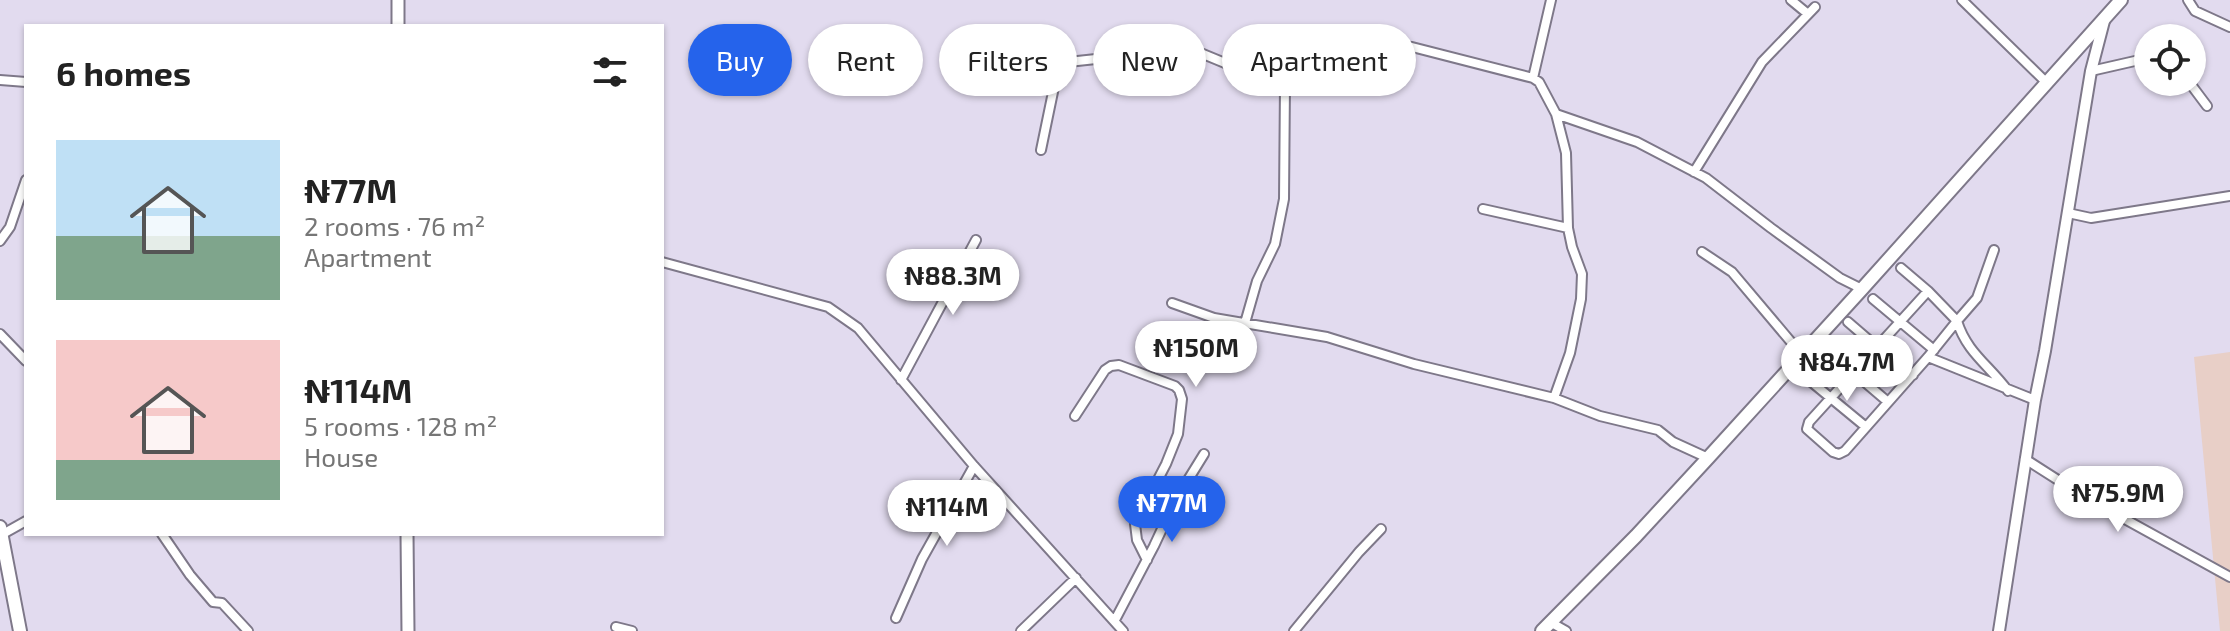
<!DOCTYPE html>
<html lang="en">
<head>
<meta charset="utf-8">
<style>
  body { margin:0; font-family:"Exo 2",sans-serif; background:#f6f6f6; color:#222; height:100vh; display:flex; flex-direction:column; font-size:30px; white-space:nowrap }
  * { box-sizing:border-box; margin:0 }
  p { font-size:26px; color:#767676 }
  .icon { flex:none; width:44px; height:44px; fill:none; stroke:currentColor; stroke-width:2; stroke-linecap:round; stroke-linejoin:round }
  .map { position:relative; flex:1; overflow:hidden }
  .side { position:absolute; left:24px; top:24px; width:640px; height:512px; display:flex; flex-direction:column; background:#fff; border-radius:0px; box-shadow:0 2px 6px #0004 }
  .side>* { flex:none }
  .banner { position:absolute; left:688px; top:24px; width:760px; height:72px; display:flex; gap:16px }
  .buttons { position:absolute; left:2134px; top:24px; display:grid; gap:16px }
  .buttons a { display:grid; place-items:center; width:72px; height:72px; border-radius:50%; background:#fff; box-shadow:0 2px 6px #0004; font-size:40px }
  .price { position:absolute; translate:-50% -68px; padding:0 18px; border-radius:28px; background:#fff; color:#222; font-size:26px; line-height:52px; filter:drop-shadow(0 2px 4px #0008) }
  .price::after { content:''; position:absolute; left:50%; top:48px; width:24px; height:18px; margin-left:-12px; background:inherit; clip-path:polygon(0 0,100% 0,50% 100%) }
  .price.current { background:#2563eb; color:#fff }
  ul { padding:0; list-style:none }
  li { display:flex; align-items:center; gap:24px; height:200px; padding:0 32px }
  li span { display:grid; place-items:center; flex:none; width:224px; height:160px; border-radius:0px; color:#555 }
  li>.icon { margin-inline-start:auto }
  span .icon { width:96px; height:96px; fill:#fffc; stroke-width:1 }
  li b { font-size:34px }
  h2 { display:flex; justify-content:space-between; align-items:center; height:96px; padding:0 32px; font-size:34px }
  .tag { padding:0 28px; border-radius:36px; background:#fff; box-shadow:0 2px 6px #0004; font-size:28px; line-height:72px }
  .tag.current { background:#2563eb; color:#fff }
  .map>svg:first-child { display:block }
  .education { fill:#e8cfc7 }
  .lines { fill:none; stroke-linecap:round; stroke-linejoin:round }
  .minor-casing { stroke:#7e7889; stroke-width:12 }
  .tertiary-casing { stroke:#7e7889; stroke-width:14 }
  .secondary-casing { stroke:#7e7889; stroke-width:15 }
  .primary-casing { stroke:#7e7889; stroke-width:16 }
  .minor { stroke:#fff; stroke-width:8 }
  .tertiary { stroke:#fff; stroke-width:10 }
  .secondary { stroke:#fff; stroke-width:11 }
  .primary { stroke:#fff; stroke-width:12 }
</style>
</head>
<body>
<div class="map">
<svg width="2230" height="631" viewBox="0 0 2230 631">
  <rect width="100%" height="100%" fill="#e2dbef"/>
  <path class="education" d="M2230 352V631H2220L2194 357Z"/>
  <g class="lines">
    <g class="minor-casing">
      <path id="minor" d="M1791 0 1808 14
        M1962 0 2047 83
        M2188 0 2195 11 2230 27
        M973 57 1059 63 1179 50 1203 54 1254 75 1285 84
        M2091 71 2148 58
        M1533 78 1551 0
        M0 80 26 82
        M2189 82 2207 106
        M1041 150 1059 63
        M1694 172 1762 62 1815 7
        M1483 209 1568 228
        M2068 213 2091 218 2230 196
        M0 241 10 227 26 180
        M1994 250 1977 298 1957 321C1967 353 1989 365 2008 391
        M1702 252 1732 272 1802 355
        M662 262 828 307 858 328 974 466 1123 631
        M1901 268 1928 291
        M1928 291 1957 321 1928 357 1845 451 1839 454 1833 452 1807 429 1809 422Z
        M1873 299 1934 350
        M1172 303 1214 318 1327 337 1414 364 1554 398 1600 416 1658 430 1673 442 1708 458
        M1848 322 1877 347 1913 375
        M1245 323 1257 281 1275 244 1284 199 1285 84 1292 43 1309 39 1412 47 1533 78 1539 82 1556 114
        M0 334 26 361
        M1826 349 1888 402
        M1928 357 2035 400
        M1803 375 1866 427
        M901 380 976 240
        M1554 398 1570 353 1581 299 1582 274 1572 247 1568 228 1566 153 1556 114 1637 142 1706 178 1771 228 1840 278 1862 289
        M1075 416 1105 370 1111 366 1119 365 1175 386 1179 390 1182 399 1178 434 1166 464 1135 524 1137 540 1147 560
        M2025 459 2083 496 2230 577
        M162 534 190 575 213 602 222 603 248 631
        M1 535 26 521
        M896 618 922 559 974 466
        M1115 620 1154 546 1175 501 1204 454
        M1550 622 1566 631
        M616 627 632 631
        M1021 631 1076 578
        M1294 631 1359 552 1381 529"/>
    </g>
    <g class="tertiary-casing">
      <path id="tertiary" d="M1999 631 2035 400 2045 351 2091 71 2104 21"/>
    </g>
    <g class="secondary-casing">
      <path id="secondary" d="M398 0V26
        M407 534 408 631"/>
    </g>
    <g class="primary-casing">
      <path id="primary" d="M0 527 20 631
        M1542 631 1636 536 1708 458 1862 289 2121 0"/>
    </g>
    <use href="#minor" class="minor"/>
    <use href="#tertiary" class="tertiary"/>
    <use href="#secondary" class="secondary"/>
    <use href="#primary" class="primary"/>
  </g>
</svg>
<div class="buttons">
<a><svg class="icon" aria-label="locate" viewBox="0 0 24 24"><circle cx="12" cy="12" r="6"/><path d="M12 2v4M12 18v4M2 12h4M18 12h4"/></svg></a>
</div>
<b class="price" style="left:953px;top:317px">₦88.3M</b>
<b class="price" style="left:1196px;top:389px">₦150M</b>
<b class="price" style="left:1847px;top:403px">₦84.7M</b>
<b class="price" style="left:2118px;top:534px">₦75.9M</b>
<b class="price current" style="left:1172px;top:544px">₦77M</b>
<b class="price" style="left:947px;top:548px">₦114M</b>
<div class="banner">
<a class="tag current">Buy</a>
<a class="tag">Rent</a>
<a class="tag">Filters</a>
<a class="tag">New</a>
<a class="tag">Apartment</a>
</div>
<section class="side">
<h2>6 homes<svg class="icon" aria-label="filters" viewBox="0 0 24 24"><path d="M4 7h16M4 17h16"/><circle cx="9" cy="7" r="2"/><circle cx="15" cy="17" r="2"/></svg></h2>
<ul>
<li><span style="background:linear-gradient(#bfe0f5 60%,#7fa58c 0)"><svg class="icon" aria-label="home" viewBox="0 0 24 24"><path d="M3 11l9-7 9 7M6 9v11h12V9"/></svg></span><div><b>₦77M</b><p>2 rooms · 76 m²</p><p>Apartment</p></div></li>
<li><span style="background:linear-gradient(#f6c9c9 75%,#7fa58c 0)"><svg class="icon" aria-label="home" viewBox="0 0 24 24"><path d="M3 11l9-7 9 7M6 9v11h12V9"/></svg></span><div><b>₦114M</b><p>5 rooms · 128 m²</p><p>House</p></div></li>
</ul>
</section>
</div>
</body>
</html>
